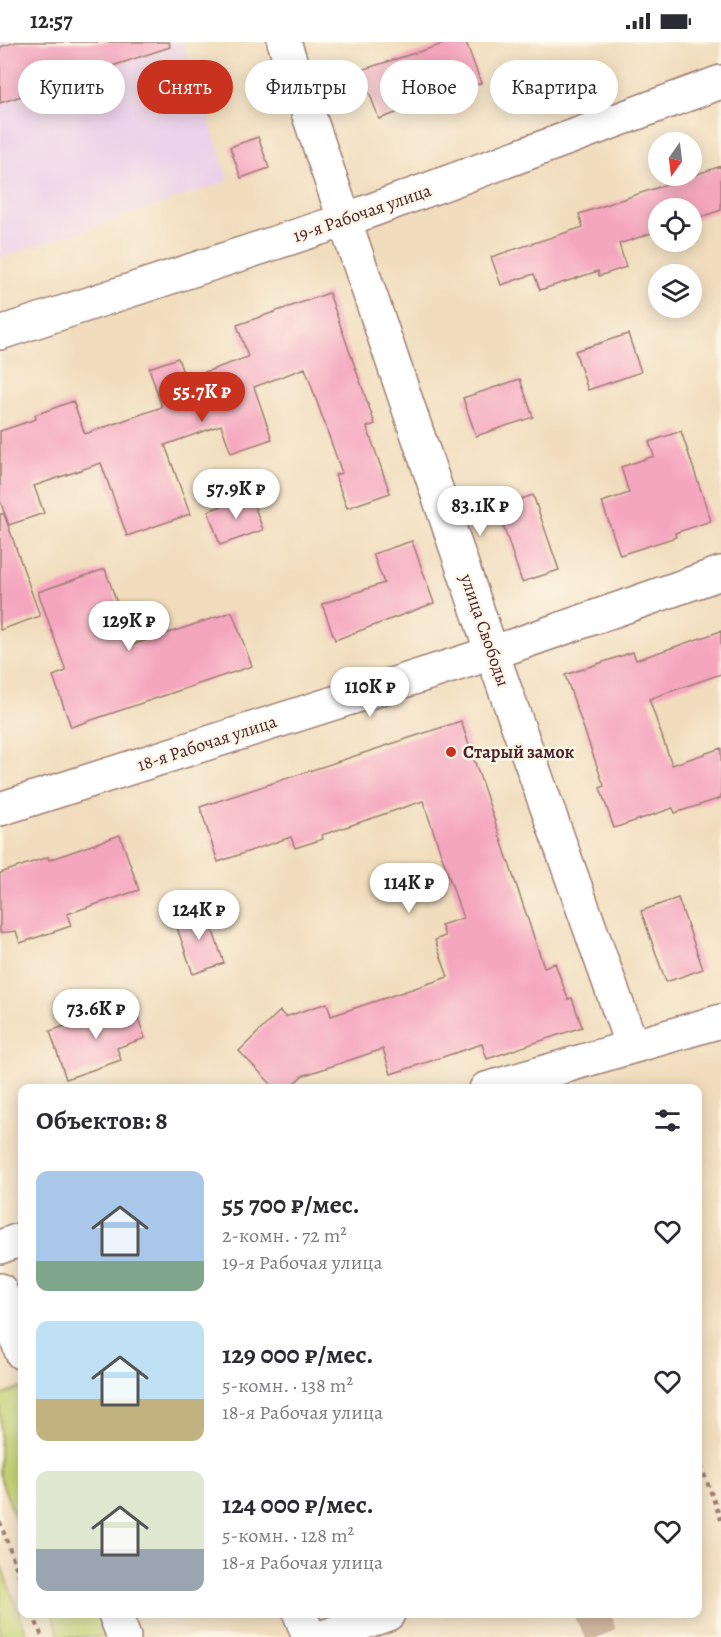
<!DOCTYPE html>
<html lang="ru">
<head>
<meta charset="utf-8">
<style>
  body { margin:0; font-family:Alegreya,serif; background:#f2f2f3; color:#2b2b33; height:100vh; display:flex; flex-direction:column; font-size:22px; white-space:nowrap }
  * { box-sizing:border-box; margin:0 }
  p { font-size:20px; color:#7c7c81 }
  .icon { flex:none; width:33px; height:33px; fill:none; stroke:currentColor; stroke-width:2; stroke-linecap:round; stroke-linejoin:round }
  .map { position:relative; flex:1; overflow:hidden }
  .details { position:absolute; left:18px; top:1042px; width:684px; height:534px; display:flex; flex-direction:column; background:#fff; border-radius:12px; box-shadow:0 3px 15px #0003 }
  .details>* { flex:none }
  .guide { position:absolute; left:18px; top:18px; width:686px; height:54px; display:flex; gap:12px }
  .needle { width:39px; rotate:194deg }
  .fabs { position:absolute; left:648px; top:90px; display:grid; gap:12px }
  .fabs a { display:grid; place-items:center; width:54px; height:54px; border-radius:50%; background:#fff; box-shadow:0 3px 15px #0003; font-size:30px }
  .price { position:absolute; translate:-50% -51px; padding:0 14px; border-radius:21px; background:#fff; color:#222; font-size:20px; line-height:39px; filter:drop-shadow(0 2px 3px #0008) }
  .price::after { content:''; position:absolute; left:50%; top:36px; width:18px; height:14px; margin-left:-9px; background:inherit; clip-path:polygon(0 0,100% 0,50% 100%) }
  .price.current { background:#c8321e; color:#fff }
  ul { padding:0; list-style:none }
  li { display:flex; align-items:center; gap:18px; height:150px; padding:0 18px }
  li span { display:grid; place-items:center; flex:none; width:168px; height:120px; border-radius:12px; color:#555 }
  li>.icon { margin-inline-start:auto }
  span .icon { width:72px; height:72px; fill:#fffc; stroke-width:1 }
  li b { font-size:26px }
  h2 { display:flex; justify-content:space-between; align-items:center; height:72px; padding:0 18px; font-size:26px }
  .chip { padding:0 21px; border-radius:27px; background:#fff; box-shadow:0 3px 15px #0003; font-size:21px; line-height:54px }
  .chip.current { background:#c8321e; color:#fff }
  .status { display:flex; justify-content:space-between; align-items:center; height:42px; padding:0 30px; background:#fff; direction:ltr }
  .status svg { height:16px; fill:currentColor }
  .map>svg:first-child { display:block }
  .built { fill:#ecd1ea }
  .green { fill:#c4d375; stroke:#877950; stroke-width:1.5 }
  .building { fill:#f5a6bf }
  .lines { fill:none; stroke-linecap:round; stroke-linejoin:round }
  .minor-tunnel { stroke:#d0b7a0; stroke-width:33; stroke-dasharray:33 16; stroke-linecap:butt }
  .minor-casing { stroke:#9e7e74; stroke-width:36 }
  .path { stroke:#9e7e74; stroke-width:4; stroke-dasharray:4.5 4.5; stroke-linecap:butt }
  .minor { stroke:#fff; stroke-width:33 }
  .poi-dot { fill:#c8321e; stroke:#fcf5e5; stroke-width:2 }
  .labels { text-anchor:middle; stroke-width:5; stroke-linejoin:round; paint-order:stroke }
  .street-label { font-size:18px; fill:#4a1f2b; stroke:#fcf5e5 }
  .poi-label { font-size:18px; font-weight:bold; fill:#4a1f2b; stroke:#fcf5e5; text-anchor:start }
</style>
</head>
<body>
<div class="status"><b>12:57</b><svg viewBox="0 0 49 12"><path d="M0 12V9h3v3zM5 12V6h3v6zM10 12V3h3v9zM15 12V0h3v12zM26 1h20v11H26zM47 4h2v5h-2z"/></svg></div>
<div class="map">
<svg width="721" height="1595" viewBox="0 0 721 1595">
  <rect width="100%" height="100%" fill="#fcf5e5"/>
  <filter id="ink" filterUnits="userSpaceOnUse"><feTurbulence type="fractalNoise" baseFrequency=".0167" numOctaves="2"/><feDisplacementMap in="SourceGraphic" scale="12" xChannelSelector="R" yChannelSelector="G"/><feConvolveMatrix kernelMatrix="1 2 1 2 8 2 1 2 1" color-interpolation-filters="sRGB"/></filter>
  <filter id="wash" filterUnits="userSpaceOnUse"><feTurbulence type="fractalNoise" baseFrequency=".008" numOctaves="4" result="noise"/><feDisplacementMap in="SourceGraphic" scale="24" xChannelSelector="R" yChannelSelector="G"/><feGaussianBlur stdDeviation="1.35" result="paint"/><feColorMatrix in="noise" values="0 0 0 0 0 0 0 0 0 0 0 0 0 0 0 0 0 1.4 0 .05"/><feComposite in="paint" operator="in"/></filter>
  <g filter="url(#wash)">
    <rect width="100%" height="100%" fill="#f1ddbd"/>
    <path class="built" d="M0 0H183L229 139 0 216Z"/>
    <path class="green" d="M20 1346 22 1354V1495L0 1435V1354Z
      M0 1520 28 1595H0Z
      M52 1572H99L107 1595H60Z"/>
    <g id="blocks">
      <path class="building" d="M16 0H169L170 5 0 61V5Z
        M450 0H466L481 41 379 77 361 28Z
        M258 95 269 126 241 136 230 105Z
        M721 124V168L692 178V166H658V189L619 202 626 225 599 234 598 229 540 248 534 232 501 243 491 215 583 185 579 172Z
        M329 251 375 382 367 385 390 451 347 466 335 433 342 431 305 326 254 345 272 397 231 411 221 383 165 403 190 472 127 494 101 421 34 444 44 471 9 483 0 459V389L36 377 35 373 73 359 85 392 162 365 149 326 178 316 185 337 248 315 237 283Z
        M628 292 641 330 588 348 575 309Z
        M520 337 533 375 476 394 463 356Z
        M681 389 711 479 675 491 676 495 620 513 602 460 629 451 621 425 654 414 649 400Z
        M533 453 559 528 522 540 497 465Z
        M251 454 263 488 220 503 208 469Z
        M0 472H4L40 574 0 588Z
        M412 499 434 561 335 598 322 562 384 541 373 512Z
        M105 527 132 603 232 570 252 624 71 685 53 634 66 629 38 550Z
        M721 589V632L649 657 672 723 721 706V756L675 771 673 766 614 786 600 746 604 744 565 633 633 610 636 618Z
        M461 679 544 925 555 921 568 957 572 956 582 985 487 1017 482 1002 391 1032 383 1007 302 1034 288 1047H276L239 1009 280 969 285 975 327 961 331 974 448 935 435 898 445 894 441 883 463 876 423 759 322 793 323 797 295 806 291 795 218 820 200 765Z
        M120 793 139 848 67 872 71 884 20 901 16 889 0 891V831L48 815 49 818Z
        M678 856 703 927 666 940 641 869Z
        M205 866 224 921 193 932 174 877Z
        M133 961 145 996 117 1006 121 1018 66 1037 50 989Z"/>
    </g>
  </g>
  <g filter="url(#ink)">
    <use href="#blocks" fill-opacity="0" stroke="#9e7e74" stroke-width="1.5"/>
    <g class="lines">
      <path class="minor-tunnel" d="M592 1572 601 1595"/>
      <g class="minor-casing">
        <path id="minor" d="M284 0 492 611 632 1004
          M0 291 345 178 721 40
          M0 767 492 611 721 531
          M486 1047 721 979
          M0 1205 22 1197
          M0 1248 22 1311
          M115 1572 124 1595
          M300 1572 309 1595
          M323 1595 388 1572"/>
      </g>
      <path class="path" d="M698 1415 721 1478
        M0 1480 22 1542
        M33 1572 42 1595"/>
      <use href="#minor" class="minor"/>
    </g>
  </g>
  <circle class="poi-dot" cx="451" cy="710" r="6"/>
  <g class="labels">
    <g class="street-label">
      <text transform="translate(362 171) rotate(-19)" y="6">19-я Рабочая улица</text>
      <text transform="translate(485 588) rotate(71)" y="6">улица Свободы</text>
      <text transform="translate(207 701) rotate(-18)" y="6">18-я Рабочая улица</text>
    </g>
    <g class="poi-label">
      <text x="463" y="716">Старый замок</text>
    </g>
  </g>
</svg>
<div class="fabs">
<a><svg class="needle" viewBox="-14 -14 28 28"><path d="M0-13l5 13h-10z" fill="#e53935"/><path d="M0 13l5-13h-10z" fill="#7c7c81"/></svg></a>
<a><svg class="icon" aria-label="locate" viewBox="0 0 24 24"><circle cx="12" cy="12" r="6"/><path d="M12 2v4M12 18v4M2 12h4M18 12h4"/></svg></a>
<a><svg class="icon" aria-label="layers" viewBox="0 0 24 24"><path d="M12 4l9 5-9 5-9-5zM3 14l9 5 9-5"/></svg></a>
</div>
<b class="price current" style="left:202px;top:381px">55.7K ₽</b>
<b class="price" style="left:236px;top:478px">57.9K ₽</b>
<b class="price" style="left:480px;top:495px">83.1K ₽</b>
<b class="price" style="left:129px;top:610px">129K ₽</b>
<b class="price" style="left:370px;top:676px">110K ₽</b>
<b class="price" style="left:409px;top:872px">114K ₽</b>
<b class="price" style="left:199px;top:899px">124K ₽</b>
<b class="price" style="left:96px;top:998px">73.6K ₽</b>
<div class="guide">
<a class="chip">Купить</a>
<a class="chip current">Снять</a>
<a class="chip">Фильтры</a>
<a class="chip">Новое</a>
<a class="chip">Квартира</a>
</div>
<section class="details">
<h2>Объектов: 8<svg class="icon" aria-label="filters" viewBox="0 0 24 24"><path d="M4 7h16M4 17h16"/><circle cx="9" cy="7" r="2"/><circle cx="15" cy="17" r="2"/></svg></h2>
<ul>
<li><span style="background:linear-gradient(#a9c7e8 75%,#7fa58c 0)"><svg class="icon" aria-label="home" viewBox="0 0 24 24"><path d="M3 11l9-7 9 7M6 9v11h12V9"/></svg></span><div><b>55 700 ₽/мес.</b><p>2-комн. · 72 m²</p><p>19-я Рабочая улица</p></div><svg class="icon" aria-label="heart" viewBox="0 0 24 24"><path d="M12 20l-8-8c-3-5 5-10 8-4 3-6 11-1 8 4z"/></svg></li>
<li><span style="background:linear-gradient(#bfe0f5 65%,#c2b280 0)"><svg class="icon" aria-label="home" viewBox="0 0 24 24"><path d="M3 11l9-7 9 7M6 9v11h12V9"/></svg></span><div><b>129 000 ₽/мес.</b><p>5-комн. · 138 m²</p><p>18-я Рабочая улица</p></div><svg class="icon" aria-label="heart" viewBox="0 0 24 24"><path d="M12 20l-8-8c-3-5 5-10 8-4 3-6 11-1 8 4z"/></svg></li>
<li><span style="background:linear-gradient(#dfe7d0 65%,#9aa5b1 0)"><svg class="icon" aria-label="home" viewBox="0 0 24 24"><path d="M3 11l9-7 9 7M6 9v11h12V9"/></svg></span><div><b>124 000 ₽/мес.</b><p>5-комн. · 128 m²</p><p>18-я Рабочая улица</p></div><svg class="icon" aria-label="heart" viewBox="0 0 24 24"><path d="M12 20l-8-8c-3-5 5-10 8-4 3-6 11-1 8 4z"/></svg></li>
</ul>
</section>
</div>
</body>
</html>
